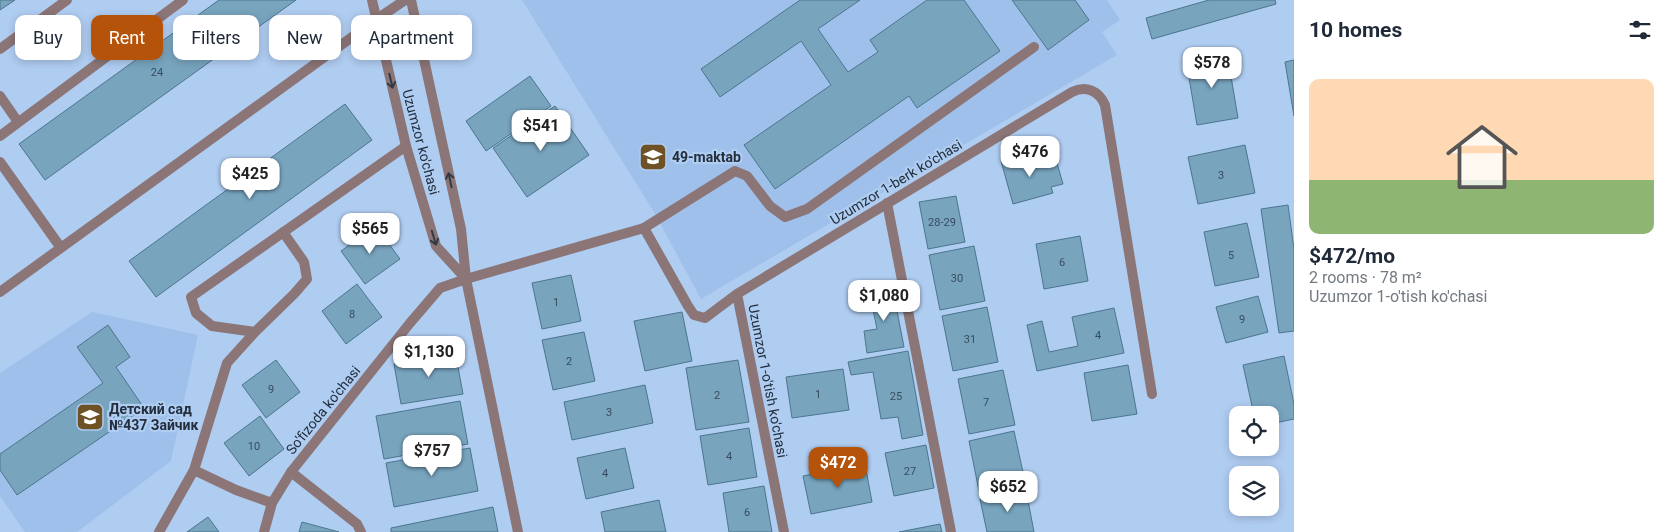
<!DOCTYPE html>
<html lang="en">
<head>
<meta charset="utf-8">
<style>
  body { margin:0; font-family:Roboto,sans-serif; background:#f6f6f7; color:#1f2937; height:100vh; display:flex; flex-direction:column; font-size:19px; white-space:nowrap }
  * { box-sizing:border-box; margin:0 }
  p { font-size:16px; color:#747a83 }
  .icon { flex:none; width:28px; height:28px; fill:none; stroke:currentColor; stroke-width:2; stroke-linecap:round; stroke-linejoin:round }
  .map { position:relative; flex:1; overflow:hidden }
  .panel { display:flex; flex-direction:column; background:#fff; width:375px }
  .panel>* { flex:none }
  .guide { position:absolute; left:15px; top:15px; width:475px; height:45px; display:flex; gap:10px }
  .tools { position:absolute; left:1229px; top:406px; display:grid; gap:10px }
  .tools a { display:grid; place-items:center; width:50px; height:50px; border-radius:10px; background:#fff; box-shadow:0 2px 8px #0003; font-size:25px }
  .price { position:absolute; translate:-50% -42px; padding:0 11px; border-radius:10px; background:#fff; color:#222; font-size:16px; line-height:32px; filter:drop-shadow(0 1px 2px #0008) }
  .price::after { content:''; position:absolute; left:50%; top:30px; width:15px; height:11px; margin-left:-8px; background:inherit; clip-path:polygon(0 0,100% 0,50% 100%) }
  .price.active { background:#b45309; color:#fff }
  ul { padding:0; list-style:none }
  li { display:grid; align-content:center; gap:10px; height:265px; padding:0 15px }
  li+li { border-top:1px solid #e0e1e3 }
  li span { display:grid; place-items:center; height:155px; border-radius:10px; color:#555 }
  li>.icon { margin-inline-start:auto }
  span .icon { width:90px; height:90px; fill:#fffc; stroke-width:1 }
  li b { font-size:21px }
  h2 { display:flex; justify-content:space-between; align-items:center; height:60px; padding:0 15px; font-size:21px }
  .tag { padding:0 18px; border-radius:10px; background:#fff; box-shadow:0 2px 8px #0003; font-size:18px; line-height:45px }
  .tag.active { background:#b45309; color:#fff }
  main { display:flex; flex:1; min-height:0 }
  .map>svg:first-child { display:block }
  .built { fill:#9fc0eb }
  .building { fill:#78a4be; stroke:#4b768e }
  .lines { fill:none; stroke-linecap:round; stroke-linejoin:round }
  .service { stroke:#8b7576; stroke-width:10 }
  .minor { stroke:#8b7576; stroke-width:10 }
  .oneway { stroke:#333a46 }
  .labels { text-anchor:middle; stroke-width:4.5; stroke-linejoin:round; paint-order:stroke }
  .number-label { font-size:11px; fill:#394c5e }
  .street-label { font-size:14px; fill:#242f3e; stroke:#afccf1 }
  .poi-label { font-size:14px; font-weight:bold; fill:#242f3e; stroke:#afccf1; text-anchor:start }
</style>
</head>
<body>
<main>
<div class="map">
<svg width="1294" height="532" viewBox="0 0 1294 532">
  <rect width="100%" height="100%" fill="#afccf1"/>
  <path class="built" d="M522 0H1107L1120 20 1102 32 1117 55 701 299 654 212Z
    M92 312 198 335 171 461 77 532H25L0 496V373Z"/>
  <path class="building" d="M0 0H15L0 10Z
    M219 0H296L45 180 19 144Z
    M800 0H860L818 29 848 72 878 52 870 40 927 0H964L1000 51 917 108 909 96 775 189 744 145 831 85 801 41 720 97 701 69Z
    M1012 0H1075L1089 20 1048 50Z
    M1209 0H1275L1276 4 1152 39 1146 18Z
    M1227 53 1238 118 1197 125 1186 60Z
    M1294 60V116L1285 62Z
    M530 76 551 106 486 151 466 121Z
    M345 104 372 140 156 297 129 261Z
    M555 106 589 155 527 197 493 148Z
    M1245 145 1255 193 1198 204 1188 157Z
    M1032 153 1036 168 1057 163 1063 184 1051 187 1053 193 1013 204 1001 161Z
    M956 196 965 242 928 249 919 202Z
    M1288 205 1294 249V331L1279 333 1261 209Z
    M1247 223 1259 277 1215 286 1204 232Z
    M376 226 400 259 365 284 341 251Z
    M1080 236 1088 281 1044 289 1036 244Z
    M974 246 985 301 940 310 929 255Z
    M571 275 581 321 542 329 532 283Z
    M357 284 382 317 346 344 322 311Z
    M892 285 904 347 867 353 864 331 877 329 869 290Z
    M1258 296 1268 332 1226 343 1216 307Z
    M987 307 998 362 953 371 942 316Z
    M1114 308 1124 353 1037 371 1027 325 1042 321 1049 352 1078 346 1072 317Z
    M682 312 692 361 645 371 634 321Z
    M108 325 130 357 116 367 144 408 17 495 0 470V454L103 383 77 347Z
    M584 332 595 381 553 390 542 340Z
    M455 351 463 394 401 404 394 364Z
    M908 351 923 435 902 439 898 417 881 419 873 372 851 375 848 362Z
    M1284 356 1294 404V419L1270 424V415H1254L1243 365Z
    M276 360 300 392 266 418 242 385Z
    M738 360 749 422 696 430 686 368Z
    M1128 365 1137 414 1092 421 1084 373Z
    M843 369 849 410 792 418 786 377Z
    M1003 370 1015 425 969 434 958 379Z
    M645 385 653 423 572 440 564 402Z
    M460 401 468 444 384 459 376 416Z
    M260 416 284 449 249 476 224 443Z
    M749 428 757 477 708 485 700 436Z
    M1014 431 1026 486 980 496 969 441Z
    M926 445 934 488 894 496 885 453Z
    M470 448 478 491 394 507 386 463Z
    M625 448 634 488 586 499 577 458Z
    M865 464 872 502 811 514 803 476Z
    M764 486 772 532H729L723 493Z
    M1026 490 1034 532H987L980 499Z
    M659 500 666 532H605L601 512Z
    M493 507 498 532H391V528Z
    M208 517 219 532H187Z
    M302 522 339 532H299Z
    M940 524 942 532H899Z"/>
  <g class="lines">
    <path class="service" d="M0 49 67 0
      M0 96 18 122
      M0 136 183 0
      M0 162 61 248
      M644 228 735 171 747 176 770 206 785 217 807 209 1034 47
      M0 292 377 19 405 0
      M255 332 212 326 196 313 191 297 406 146
      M194 470 227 363 255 332 294 294 307 279 304 262 283 232
      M291 472 357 524 361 532
      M159 532 194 470 236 490 272 503"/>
    <path class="minor" d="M372 0 406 146 436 246 466 279
      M411 0 461 229 466 279 518 532
      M887 203 951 532
      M737 294 784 532
      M264 532 272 503 291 472 410 323 440 288 466 279 644 228 688 306 694 315 705 318 737 294 1072 92C1086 85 1099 91 1105 105L1152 394"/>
  </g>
  <defs><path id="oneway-shaft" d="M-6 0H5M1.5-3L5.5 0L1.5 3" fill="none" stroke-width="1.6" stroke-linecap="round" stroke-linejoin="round" transform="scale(1.25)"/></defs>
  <g class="oneway">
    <use href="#oneway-shaft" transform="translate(391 81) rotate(77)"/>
    <use href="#oneway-shaft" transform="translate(450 180) rotate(-102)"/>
    <use href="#oneway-shaft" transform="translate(434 238) rotate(73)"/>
  </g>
  <defs>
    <g id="school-square" transform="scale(1.4375)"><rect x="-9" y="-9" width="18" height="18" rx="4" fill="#6f5126" stroke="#afccf1"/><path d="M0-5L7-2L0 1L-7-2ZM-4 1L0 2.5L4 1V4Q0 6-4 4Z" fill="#fff"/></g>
  </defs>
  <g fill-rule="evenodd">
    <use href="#school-square" x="653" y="157"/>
    <use href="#school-square" x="90" y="417"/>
  </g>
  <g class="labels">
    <g class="number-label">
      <text x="157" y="76">24</text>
      <text x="1221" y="179">3</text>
      <text x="942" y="226">28-29</text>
      <text x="1231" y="259">5</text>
      <text x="1062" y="266">6</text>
      <text x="957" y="282">30</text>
      <text x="556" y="306">1</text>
      <text x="352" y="318">8</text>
      <text x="1242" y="323">9</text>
      <text x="1098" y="339">4</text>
      <text x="970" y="343">31</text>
      <text x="569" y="365">2</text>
      <text x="271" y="393">9</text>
      <text x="818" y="398">1</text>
      <text x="717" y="399">2</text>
      <text x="896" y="400">25</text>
      <text x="986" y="406">7</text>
      <text x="609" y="416">3</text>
      <text x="254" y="450">10</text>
      <text x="729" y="460">4</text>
      <text x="910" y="475">27</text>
      <text x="605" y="477">4</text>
      <text x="747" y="516">6</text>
    </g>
    <g class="street-label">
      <text transform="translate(421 142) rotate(75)" y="5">Uzumzor ko'chasi</text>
      <text transform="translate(896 182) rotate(-31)" y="5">Uzumzor 1-berk ko'chasi</text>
      <text transform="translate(768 381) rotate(79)" y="5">Uzumzor 1-o'tish ko'chasi</text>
      <text transform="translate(323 410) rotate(-51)" y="5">So'fizoda ko'chasi</text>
    </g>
    <g class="poi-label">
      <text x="672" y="162">49-maktab</text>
      <text x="109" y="414">Детский сад<tspan x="109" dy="16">№437 Зайчик</tspan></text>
    </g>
  </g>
</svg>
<div class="tools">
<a><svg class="icon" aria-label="locate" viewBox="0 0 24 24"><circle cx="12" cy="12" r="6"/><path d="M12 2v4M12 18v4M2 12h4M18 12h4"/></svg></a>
<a><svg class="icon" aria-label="layers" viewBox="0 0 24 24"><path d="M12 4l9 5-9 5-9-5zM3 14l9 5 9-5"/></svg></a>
</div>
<b class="price" style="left:1212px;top:89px">$578</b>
<b class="price" style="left:541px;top:152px">$541</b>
<b class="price" style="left:1030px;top:178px">$476</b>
<b class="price" style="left:250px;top:200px">$425</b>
<b class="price" style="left:370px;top:255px">$565</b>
<b class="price" style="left:884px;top:322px">$1,080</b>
<b class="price" style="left:429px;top:378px">$1,130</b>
<b class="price" style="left:432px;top:477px">$757</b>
<b class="price active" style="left:838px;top:489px">$472</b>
<b class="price" style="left:1008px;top:513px">$652</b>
<div class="guide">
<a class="tag">Buy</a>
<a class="tag active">Rent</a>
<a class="tag">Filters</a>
<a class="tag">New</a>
<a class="tag">Apartment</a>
</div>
</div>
<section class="panel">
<h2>10 homes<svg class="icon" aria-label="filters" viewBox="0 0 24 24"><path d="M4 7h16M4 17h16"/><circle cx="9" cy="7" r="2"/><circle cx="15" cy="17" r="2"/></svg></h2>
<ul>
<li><span style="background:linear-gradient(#ffd9b3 65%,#8fb573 0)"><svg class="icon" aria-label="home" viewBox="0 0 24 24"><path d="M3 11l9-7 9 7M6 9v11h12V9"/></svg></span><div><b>$472/mo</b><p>2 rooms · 78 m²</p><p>Uzumzor 1-o'tish ko'chasi</p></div></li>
</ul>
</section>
</main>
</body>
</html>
